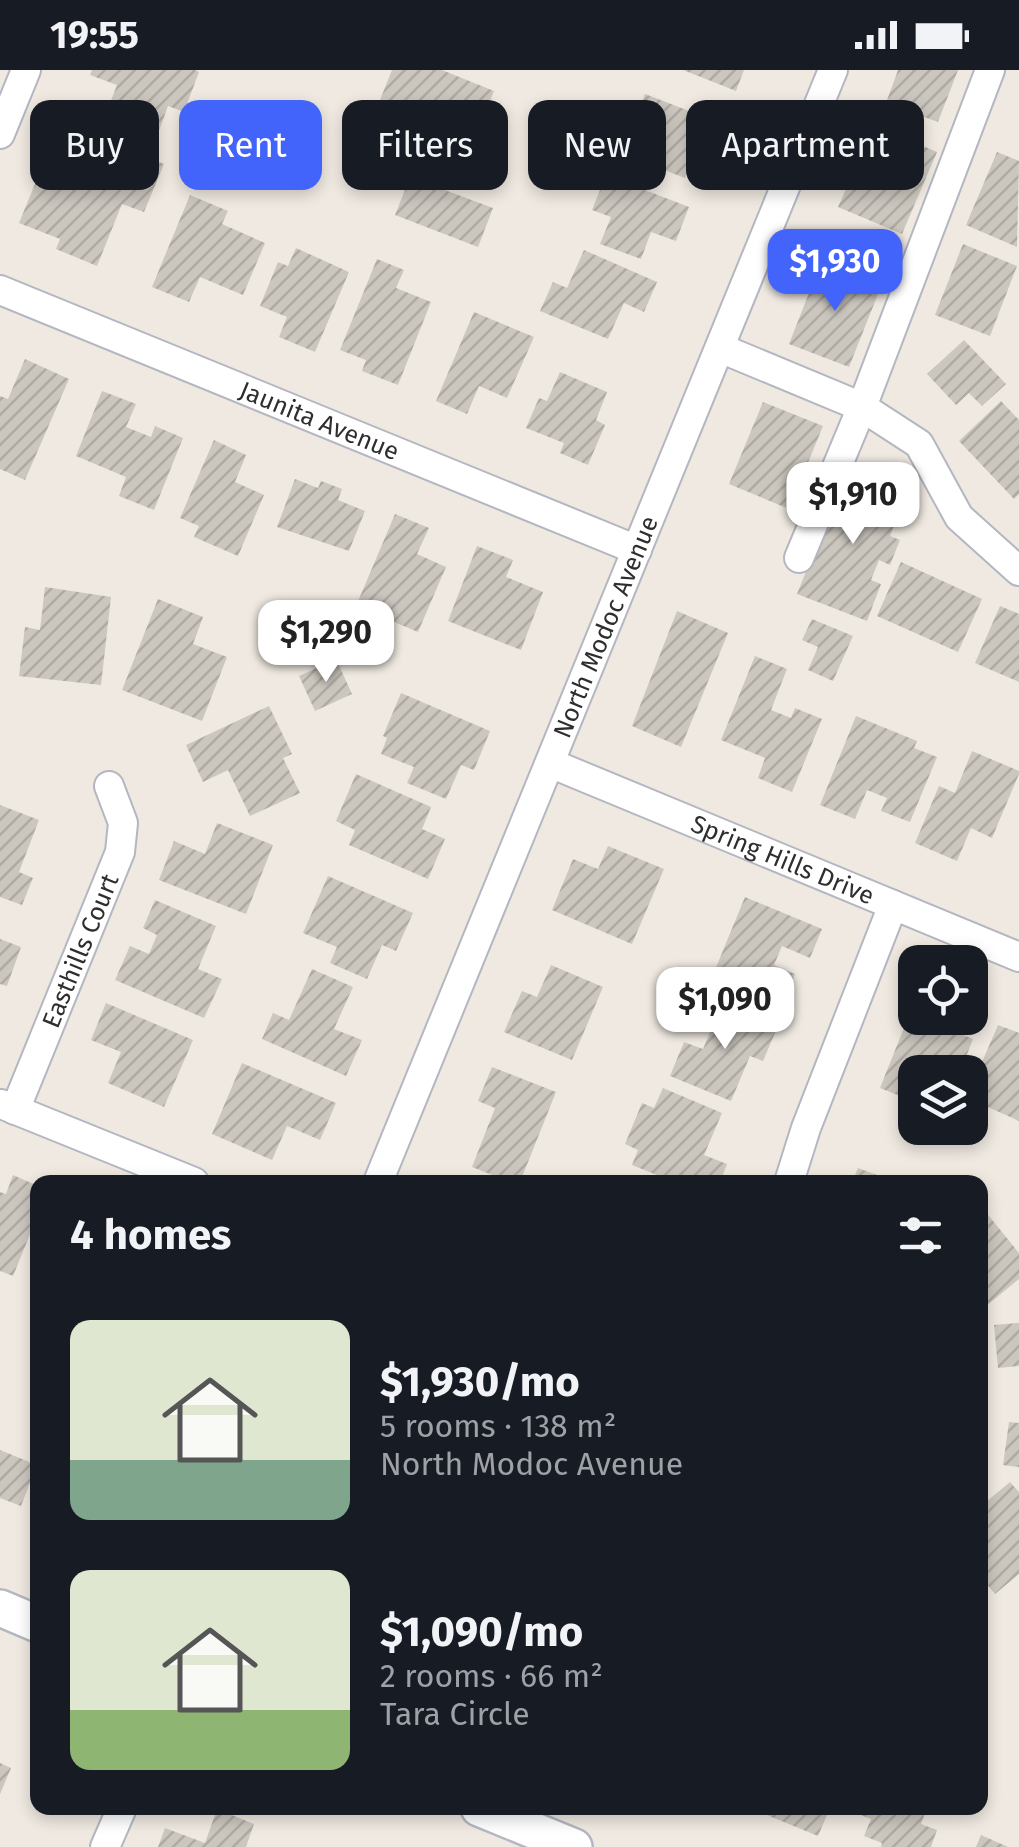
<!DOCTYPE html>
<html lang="en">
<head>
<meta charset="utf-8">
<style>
  body { margin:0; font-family:"Fira Sans",sans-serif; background:#20242c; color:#f1f3f6; height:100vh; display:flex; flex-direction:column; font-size:38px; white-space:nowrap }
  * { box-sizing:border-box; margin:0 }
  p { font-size:32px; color:#9ea1a6 }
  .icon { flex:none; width:55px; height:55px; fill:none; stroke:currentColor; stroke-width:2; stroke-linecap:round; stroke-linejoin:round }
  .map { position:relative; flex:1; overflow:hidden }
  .drawer { position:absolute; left:30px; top:1105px; width:958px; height:640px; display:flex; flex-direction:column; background:#171b24; border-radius:20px; box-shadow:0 5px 15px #0003 }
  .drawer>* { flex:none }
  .hud { position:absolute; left:30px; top:30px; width:960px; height:90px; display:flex; gap:20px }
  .buttons { position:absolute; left:898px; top:875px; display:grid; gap:20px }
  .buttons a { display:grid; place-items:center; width:90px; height:90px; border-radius:20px; background:#171b24; box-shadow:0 5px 15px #0003; font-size:50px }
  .price { position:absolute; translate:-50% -85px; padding:0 22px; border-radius:20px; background:#fff; color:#222; font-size:32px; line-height:65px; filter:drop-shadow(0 2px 5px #0008) }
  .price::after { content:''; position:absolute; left:50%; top:60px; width:30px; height:22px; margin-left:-15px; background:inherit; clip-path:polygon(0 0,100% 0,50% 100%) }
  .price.selected { background:#4264fb; color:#fff }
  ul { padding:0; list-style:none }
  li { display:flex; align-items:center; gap:30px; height:250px; padding:0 40px }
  li span { display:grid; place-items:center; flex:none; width:280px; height:200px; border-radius:20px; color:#555 }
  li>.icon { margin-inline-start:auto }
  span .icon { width:120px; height:120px; fill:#fffc; stroke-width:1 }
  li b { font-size:42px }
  h2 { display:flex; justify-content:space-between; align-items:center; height:120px; padding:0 40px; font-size:42px }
  .pill { padding:0 35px; border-radius:20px; background:#171b24; box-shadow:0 5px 15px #0003; font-size:35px; line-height:90px }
  .pill.selected { background:#4264fb; color:#fff }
  .status { display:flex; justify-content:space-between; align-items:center; height:70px; padding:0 50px; background:#171b24; direction:ltr }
  .status svg { height:28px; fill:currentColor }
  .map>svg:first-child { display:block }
  .building { fill:url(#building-hatch) }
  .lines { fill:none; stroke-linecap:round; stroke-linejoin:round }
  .minor-casing { stroke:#b4b7c1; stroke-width:32 }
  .tertiary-casing { stroke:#b4b7c1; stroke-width:40 }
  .minor { stroke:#fff; stroke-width:28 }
  .tertiary { stroke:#fff; stroke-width:35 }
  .labels { text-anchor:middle; stroke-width:8; stroke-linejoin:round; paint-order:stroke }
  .street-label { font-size:25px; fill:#2e2e2e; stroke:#fff }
</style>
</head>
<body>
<div class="status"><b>19:55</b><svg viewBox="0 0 49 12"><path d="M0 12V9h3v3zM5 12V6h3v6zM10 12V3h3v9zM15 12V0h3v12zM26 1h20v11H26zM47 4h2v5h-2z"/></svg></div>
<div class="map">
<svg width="1019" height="1777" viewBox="0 0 1019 1777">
  <defs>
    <pattern id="building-hatch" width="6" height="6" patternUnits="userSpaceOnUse" patternTransform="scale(2.5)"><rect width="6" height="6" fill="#cbc7bf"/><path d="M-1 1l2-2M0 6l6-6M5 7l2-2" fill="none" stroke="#afaba4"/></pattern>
  </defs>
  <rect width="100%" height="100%" fill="#efe9e1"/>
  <path class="building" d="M92 0H195L199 2 184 42 168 36 152 80 100 59 117 15 90 5Z
    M392 0H442L494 21 477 63 439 48 431 68 374 45Z
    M683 0H744L736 21Z
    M898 0H958L938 52 886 33Z
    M645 24 723 54 710 87 695 81 685 108 622 84Z
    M877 56 937 82 902 164 838 137 846 119 849 120Z
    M53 70 93 87 85 107 113 119 129 79 164 94 144 142 122 134 97 196 56 179 60 169 19 153Z
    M997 82 1019 91 1017 177 966 155Z
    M606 105 689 137 676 171 651 162 641 189 600 174 611 147 592 140Z
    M410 107 493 138 478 177 395 145Z
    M190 125 228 141 222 154 265 173 243 225 200 207 189 232 152 217Z
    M963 174 1017 196 990 266 935 245Z
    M296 178 349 202 315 282 279 267 287 247 260 236 278 192 288 196Z
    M584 180 657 212 644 242 624 233 608 269 540 241 553 212 567 218Z
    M377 189 404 200 396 218 431 232 398 315 362 301 366 290 340 280Z
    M822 190 882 214 849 297 789 274Z
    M474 242 534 267 507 328 479 316 467 344 436 331Z
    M964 270 1006 314 982 336 969 323 956 335 927 304Z
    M25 289 69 309 25 410 0 399V326L8 329Z
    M560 302 607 322 596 350 605 355 588 395 560 383 564 373 526 358 539 328 547 331Z
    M102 321 136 334 126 357 151 367 155 356 183 368 154 440 119 426 126 407 76 386Z
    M1001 331 1019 350V424L1014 429 959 371Z
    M763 332 823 356 789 439 729 414Z
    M214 370 246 385 235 412 264 425 238 486 194 467 199 456 180 448Z
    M846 402 906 426 890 466 900 470 890 495 879 490 871 510 881 514 867 551 797 524Z
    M295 409 318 418 321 411 342 419 338 430 365 441 349 481 277 457Z
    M395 444 429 458 417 484 446 497 418 562 356 536Z
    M477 476 513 490 506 507 543 522 521 580 448 551Z
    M901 492 982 529 958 582 877 546Z
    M45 517 111 527 101 615 19 606 25 557 40 560Z
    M158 529 203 547 193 574 227 587 202 651 122 620Z
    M1000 536 1019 544V612L975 593Z
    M677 541 728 563 681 677 632 656Z
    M812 549 853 566 833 611 808 600 818 577 802 570Z
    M755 586 787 599 771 640 791 648 795 638 822 649 792 722 758 708 765 688 721 670Z
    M336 589 352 624 315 641 299 606Z
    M401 623 490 661 474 700 461 695 446 729 407 713 414 697 381 684 387 668 383 666Z
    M269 636 292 684 283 688 300 723 250 746 228 700 203 712 186 675Z
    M856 646 917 671 914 678 937 687 910 752 881 741 887 728 867 720 855 749 820 735Z
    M972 681 1019 701V704L992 768 971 758 957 791 915 773 939 716 955 723Z
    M356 704 431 737 422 759 445 769 428 809 349 775 355 760 336 751Z
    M0 735 39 750 19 802 33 808 22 835 0 827Z
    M217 753 273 775 246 844 159 810 174 771 205 784Z
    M608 776 664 799 632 874 552 840 573 789 598 799Z
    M328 806 413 843 396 881 382 875 367 909 330 893 337 877 303 863Z
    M745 827 822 859 810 888 782 876 774 895 795 904 780 941 710 912Z
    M155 830 216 856 198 899 222 909 204 948 115 910 130 876 149 884 157 865 143 858Z
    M0 869 21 877 7 916 0 914Z
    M551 895 603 917 572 990 504 962 522 921 537 927Z
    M312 899 353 917 334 959 362 970 346 1006 262 969 273 943 289 950Z
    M915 930V948H962L956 962 973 969 960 1002H915V1032L880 1018Z
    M106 933 193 970 164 1037 108 1013 121 982 91 970Z
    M722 933 778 956 763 991 750 986 731 1031 670 1006 684 972 703 979Z
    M998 955 1019 963V1051L970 1029V1020Z
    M242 993 336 1033 320 1070 287 1056 272 1090 212 1064Z
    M492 997 556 1022 520 1112H510L472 1097 495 1038 478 1031Z
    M663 1018 722 1043 704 1085 727 1094 720 1112H674L632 1095 638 1080 625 1074 642 1033 654 1038Z
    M858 1098 896 1112H852Z
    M13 1105 38 1116V1159L33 1157 13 1206 0 1201V1122L6 1124Z
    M980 1135 1019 1183V1209L980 1241Z
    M1019 1253V1296L998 1298 994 1255Z
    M1009 1352 1019 1353V1397L1003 1395Z
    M0 1380 37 1395 21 1436 0 1428Z
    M1010 1412 1019 1422V1504L995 1524 980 1506V1437Z
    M0 1693 11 1698 0 1724Z
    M750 1738H830L818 1766Z
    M860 1738H927L921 1754 937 1760 931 1777H881L882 1773 864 1766 871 1749 858 1744Z
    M217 1739 254 1754 246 1777H158L165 1758 205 1773Z
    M981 1765 1008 1777H976Z"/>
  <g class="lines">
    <g class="minor-casing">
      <g id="minor">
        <path d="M0 64 26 0"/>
        <path id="s1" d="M0 220 637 480"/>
        <path d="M720 278 862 337 919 374 959 447 1019 501"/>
        <path d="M799 488 862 337 990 0"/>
        <path id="s2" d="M550 693 1019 887"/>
        <path d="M1 1034 194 1112"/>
        <path id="s3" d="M15 1040 120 782 123 753 109 716"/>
        <path id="s4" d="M378 1112 833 0"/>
        <path d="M789 1112 806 1058 893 835"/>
        <path d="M105 1777 122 1738"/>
      </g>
    </g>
    <g class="tertiary-casing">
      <path id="tertiary" d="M0 1538 38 1554
        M479 1738 574 1777"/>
    </g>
    <use href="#minor" class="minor"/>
    <use href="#tertiary" class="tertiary"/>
  </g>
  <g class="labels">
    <g class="street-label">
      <text dy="9" stroke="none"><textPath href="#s1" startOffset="345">Jaunita Avenue</textPath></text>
      <text dy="9" stroke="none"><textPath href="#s4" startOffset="600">North Modoc Avenue</textPath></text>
      <text dy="9" stroke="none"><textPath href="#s2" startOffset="252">Spring Hills Drive</textPath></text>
      <text dy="9" stroke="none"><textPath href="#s3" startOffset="172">Easthills Court</textPath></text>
    </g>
  </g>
</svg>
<div class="buttons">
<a><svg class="icon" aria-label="locate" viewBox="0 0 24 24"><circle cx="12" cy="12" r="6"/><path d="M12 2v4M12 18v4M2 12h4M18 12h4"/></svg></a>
<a><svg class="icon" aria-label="layers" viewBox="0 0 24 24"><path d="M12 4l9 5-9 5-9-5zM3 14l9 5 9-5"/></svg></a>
</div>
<b class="price selected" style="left:835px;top:244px">$1,930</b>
<b class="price" style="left:853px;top:477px">$1,910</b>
<b class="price" style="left:326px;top:615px">$1,290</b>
<b class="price" style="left:725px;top:982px">$1,090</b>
<div class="hud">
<a class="pill">Buy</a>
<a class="pill selected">Rent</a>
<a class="pill">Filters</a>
<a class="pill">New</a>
<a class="pill">Apartment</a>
</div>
<section class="drawer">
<h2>4 homes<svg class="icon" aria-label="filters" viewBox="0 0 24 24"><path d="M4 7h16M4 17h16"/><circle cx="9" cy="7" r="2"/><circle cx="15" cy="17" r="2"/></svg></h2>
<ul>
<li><span style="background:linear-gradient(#dfe7d0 70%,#7fa58c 0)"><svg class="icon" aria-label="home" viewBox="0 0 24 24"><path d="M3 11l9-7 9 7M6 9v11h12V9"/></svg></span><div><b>$1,930/mo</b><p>5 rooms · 138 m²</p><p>North Modoc Avenue</p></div></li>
<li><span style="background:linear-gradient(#dfe7d0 70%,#8fb573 0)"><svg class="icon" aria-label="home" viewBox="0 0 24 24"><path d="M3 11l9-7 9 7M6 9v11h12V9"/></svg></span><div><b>$1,090/mo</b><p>2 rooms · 66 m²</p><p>Tara Circle</p></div></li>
</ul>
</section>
</div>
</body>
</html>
